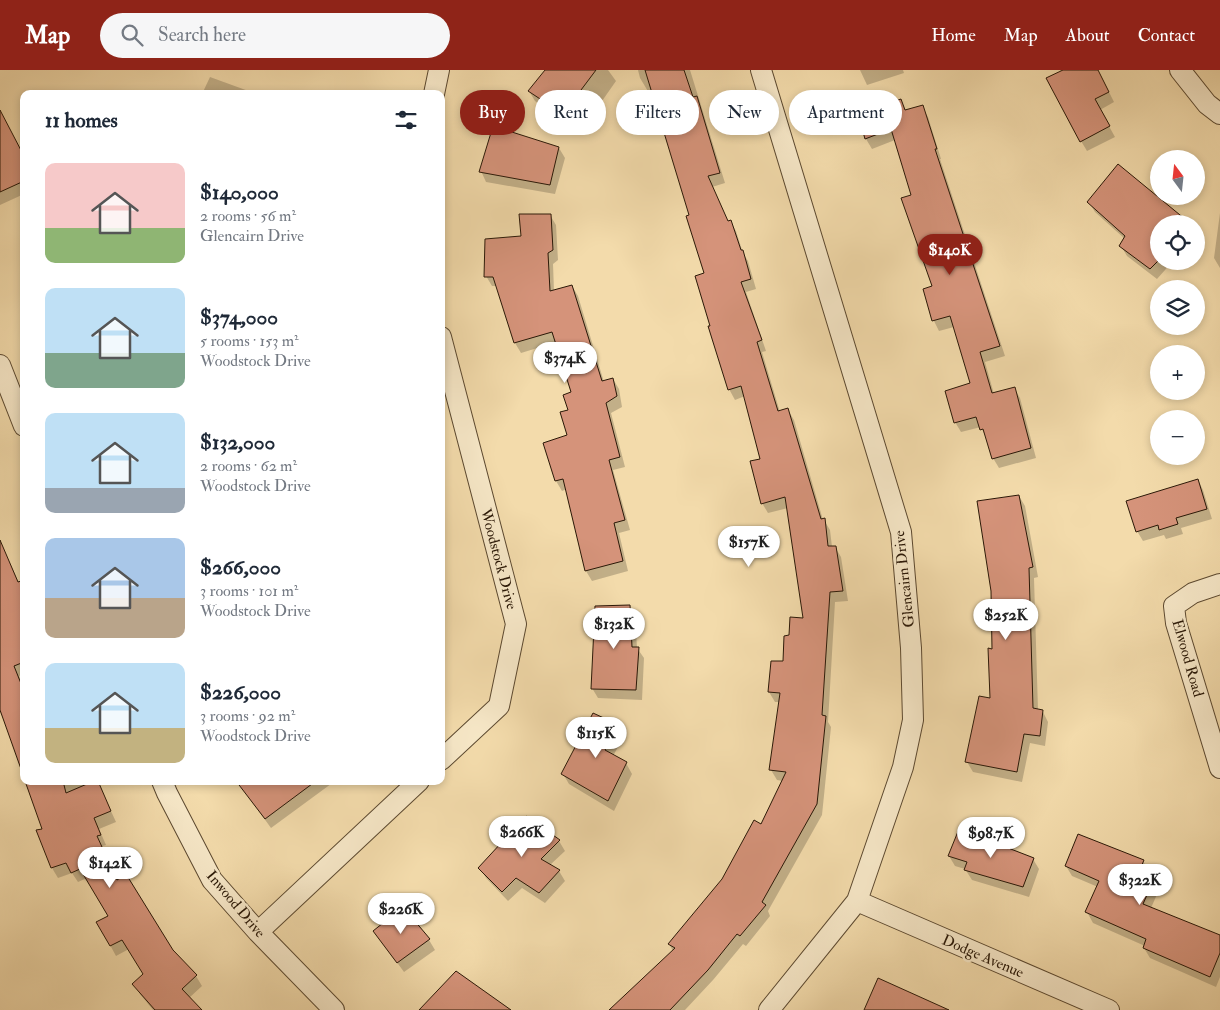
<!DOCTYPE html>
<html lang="en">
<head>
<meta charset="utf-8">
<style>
  body { margin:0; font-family:"IM FELL Double Pica",serif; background:#f6f6f7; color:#1f2937; height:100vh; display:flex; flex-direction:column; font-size:19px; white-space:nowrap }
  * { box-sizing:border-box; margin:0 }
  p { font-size:16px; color:#747a83 }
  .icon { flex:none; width:28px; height:28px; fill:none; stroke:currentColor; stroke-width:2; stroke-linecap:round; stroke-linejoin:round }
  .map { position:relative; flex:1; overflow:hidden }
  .panel { position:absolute; left:20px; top:20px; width:425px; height:695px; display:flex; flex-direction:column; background:#fff; border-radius:10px; box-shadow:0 2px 8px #0003 }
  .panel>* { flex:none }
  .banner { position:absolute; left:460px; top:20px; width:475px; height:45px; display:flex; gap:10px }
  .needle { width:32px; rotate:345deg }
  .fabs { position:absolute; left:1150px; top:80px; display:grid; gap:10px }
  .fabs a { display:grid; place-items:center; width:55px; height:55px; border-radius:50%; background:#fff; box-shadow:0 2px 8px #0003; font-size:25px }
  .price { position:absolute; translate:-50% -42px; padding:0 11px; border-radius:18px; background:#fff; color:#222; font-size:16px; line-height:32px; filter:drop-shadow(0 1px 2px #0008) }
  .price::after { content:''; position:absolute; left:50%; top:30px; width:15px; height:11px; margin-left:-8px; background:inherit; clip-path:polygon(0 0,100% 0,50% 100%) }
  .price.active { background:#8f2418; color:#fff }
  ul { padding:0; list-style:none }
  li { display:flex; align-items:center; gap:15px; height:125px; padding:0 25px }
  li span { display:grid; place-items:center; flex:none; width:140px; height:100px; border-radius:10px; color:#555 }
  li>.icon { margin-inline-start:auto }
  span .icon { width:60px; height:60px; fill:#fffc; stroke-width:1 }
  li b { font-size:21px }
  h2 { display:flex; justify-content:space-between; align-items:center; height:60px; padding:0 25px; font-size:21px }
  .tag { padding:0 18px; border-radius:22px; background:#fff; box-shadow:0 2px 8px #0003; font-size:18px; line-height:45px }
  .tag.active { background:#8f2418; color:#fff }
  header { display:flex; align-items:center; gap:30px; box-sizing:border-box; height:70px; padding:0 25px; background:#8f2418; color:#fff }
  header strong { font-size:24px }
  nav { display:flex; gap:28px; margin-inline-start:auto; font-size:18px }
  .search { width:350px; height:45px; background:#f6f6f7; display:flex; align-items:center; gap:12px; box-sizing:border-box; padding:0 18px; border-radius:28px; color:#747a83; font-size:19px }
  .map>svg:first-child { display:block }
  .shadow { fill:#0003 }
  .building { fill:#d5937a; stroke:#2a1807 }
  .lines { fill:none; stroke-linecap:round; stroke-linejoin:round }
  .street-casing { stroke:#5c4930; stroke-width:22 }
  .street { stroke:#f7e8c8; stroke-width:20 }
  .labels { text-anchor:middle; stroke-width:5; stroke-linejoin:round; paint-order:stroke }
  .street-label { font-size:15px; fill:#2a1807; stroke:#f7e8c8 }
</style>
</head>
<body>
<header>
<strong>Map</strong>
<div class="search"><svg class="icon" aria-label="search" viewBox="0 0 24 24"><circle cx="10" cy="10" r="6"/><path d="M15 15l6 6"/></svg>Search here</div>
<nav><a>Home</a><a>Map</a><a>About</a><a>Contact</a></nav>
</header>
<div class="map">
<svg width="1220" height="940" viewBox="0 0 1220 940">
  <rect width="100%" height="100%" fill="#f3dbab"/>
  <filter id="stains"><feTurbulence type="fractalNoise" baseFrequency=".004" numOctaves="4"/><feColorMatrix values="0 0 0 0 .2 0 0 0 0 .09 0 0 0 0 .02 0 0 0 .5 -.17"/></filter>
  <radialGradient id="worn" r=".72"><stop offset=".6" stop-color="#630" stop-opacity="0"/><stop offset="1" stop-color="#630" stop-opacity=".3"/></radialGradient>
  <path class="shadow" d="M547 0H608L616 11 602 31 592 23 569 54 535 31 529 21Z
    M638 0H690L725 113 712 117 728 152 730 151 736 161 743 183 748 191 756 219 746 222 766 281 762 282 780 342 788 340 794 350 823 450H824L830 460 832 477H835L841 487 848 531 835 532 828 652 831 657 822 745 768 841 770 846 746 876 743 874 713 910 685 940H611L673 881 669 874 723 810 762 756 783 711 777 710 771 700 780 632H775L769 622 784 593 791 567 804 549 788 438 768 443 762 433V390L745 326 735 330 729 319 711 256 706 204 690 145 655 29 653 30 646 18 640 8Z
    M860 0H903L904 3 867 15Z
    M1060 0H1098L1114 32 1100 40 1115 67 1087 81 1081 71Z
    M210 7 257 24H202Z
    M900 30 906 41 922 37 928 47 941 89H940L1005 286 985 292 994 324 1014 318 1020 328 1036 388 999 398 993 388 987 370 981 357 961 362 955 352 971 314 954 257 939 261 934 251 924 220 934 217 913 125 895 70 872 79 866 69 859 45Z
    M0 42 19 79 24 76V124L0 135Z
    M559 78 565 88 555 124 486 112 481 101Z
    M1089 132 1159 154V191H1173L1157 209 1127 186 1121 176 1125 169 1095 142Z
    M1220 143V198L1214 188Z
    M550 145 556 155 558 190 553 194 554 221 572 216 578 226 604 312 613 309 619 319 622 337 611 343 625 397 613 400 630 460 619 463 628 501 592 511 586 501 567 419 562 421 556 411 569 366 572 323 557 272 521 283 515 273 498 216H492L486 206 523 167Z
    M1198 410 1203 420 1212 449 1181 458 1183 464 1166 469 1164 465 1143 471 1137 461Z
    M1019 426 1025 436 1038 507 1034 508 1038 640 1043 642 1048 652 1045 676 1030 673 1022 712 973 702 967 692 991 630 993 580Z
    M0 471 19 513 24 511V604L19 606 24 619V703L5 651 0 642Z
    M629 536 635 546 637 578 644 588 642 630 598 628 592 618Z
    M594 644 618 656 624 666 613 686 626 693 632 704 614 741 569 714 563 704Z
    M26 711H86L88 715 97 711 116 752 99 759 106 775 102 776 117 811 172 881 196 906 202 916 189 928 200 940H153L140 924 134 914 145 905 129 879 116 886 98 853 110 846 87 808 78 812 72 803 58 808 52 798 38 761 55 755Z
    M251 711H335L271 758 242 718Z
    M526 747 559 771 565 781 550 795 559 801 565 811 545 833 522 818 508 831 486 808 480 798Z
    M949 786 1033 789 1039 799 1029 827 972 810 965 799 955 796Z
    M1143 791 1148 800 1156 803 1162 813 1151 838 1220 866V907L1216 917 1150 888 1144 878 1145 876 1093 853 1087 842 1098 817 1072 806 1066 796Z
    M403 838 429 870 435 880 404 902 374 861Z"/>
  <path class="building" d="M545 0H596L563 44 528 21Z
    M645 0H684L693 27 697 26 720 103 708 106 728 151 731 150 741 180H743L751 209 741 212 762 270 757 272 778 341 788 338 821 449 825 448 828 476H836L843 521 830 522 822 645 826 646 817 734 762 832 766 835 740 866 737 864 708 900 670 940H609L675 878 668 874 722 809 754 750 761 754 786 702 769 700 780 623 768 622 771 591H783L784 566 789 565 790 547 803 548 785 427 761 434 750 391 760 389 741 316 728 320 708 256H710L695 206 704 203 686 146 689 145Z
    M1063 0H1098L1109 22 1095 29 1110 56 1080 72 1046 8Z
    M901 29 905 40 923 35 937 79H935L1000 276 980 282 992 323 1015 317 1031 378 992 389 983 359 980 360 976 347 954 353 945 321 970 313 950 246 932 251 923 219 932 216 901 128 911 125 891 59 865 69 858 44Z
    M0 40 24 86V111L0 122Z
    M493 56 559 77 550 115 479 102Z
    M1118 94 1191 154H1159V190L1150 199 1119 176 1125 166 1087 132Z
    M519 144H551L553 180 548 183 550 221 572 215 602 311 613 308 617 326 606 333 620 387 609 390 625 450 614 453 623 491 585 501 563 409 555 411 543 373 567 365 560 342 568 340 563 325 571 322 552 262 514 273 493 207H484L485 169 521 166Z
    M1198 409 1207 439 1176 448 1178 454 1159 460 1158 455 1136 462 1126 431Z
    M1019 425 1033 497 1029 498 1033 638 1043 640 1040 666 1024 664 1017 702 965 692 979 626 990 628 988 578 992 579 991 521 977 431Z
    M0 470 18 512 24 510V592L14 596 24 621V698L21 699 0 640Z
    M630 535 632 577H639L636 620 591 619 595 536Z
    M593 643 619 655 605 680 627 692 608 731 561 704Z
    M25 711H63L66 723 94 711H98L111 741 94 748 101 765 97 766 117 810 126 804 173 880 197 905 182 919 202 940H155L132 914 143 904 122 870 110 876 96 852 108 846 80 799 71 803 66 793 51 798 36 760 42 759Z
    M236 711H316L265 749Z
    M526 746 560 770 541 789 560 800 539 823 516 808 502 822 478 798Z
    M959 759 1034 788 1023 817 964 800 967 792 948 786Z
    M1078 764 1144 790 1141 797 1157 802 1143 834 1220 865V883L1210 907 1143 878 1146 869 1085 842 1099 811 1065 796Z
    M403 837 430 869 397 893 373 861Z
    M456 901 511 940H419Z
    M878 908 949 940H864Z"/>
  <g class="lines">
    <g class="street-casing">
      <path id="street" d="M761 0 901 462 911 578 913 650 903 697 857 831 769 940
        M1180 0 1207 34 1220 44
        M434 24 439 0
        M441 267 516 554 499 636 441 690
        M0 295 24 356
        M1220 514 1193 523 1174 536 1176 553 1220 698
        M162 711 167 723 212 810 258 862 334 940
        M857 831 1109 940
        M258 862 419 711"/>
    </g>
    <use href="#street" class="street"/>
  </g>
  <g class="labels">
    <g class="street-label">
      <text transform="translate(499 489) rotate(75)" y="5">Woodstock Drive</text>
      <text transform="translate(904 509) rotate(-96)" y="5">Glencairn Drive</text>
      <text transform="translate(1188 588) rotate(74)" y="5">Elwood Road</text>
      <text transform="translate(236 834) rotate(50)" y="5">Inwood Drive</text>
      <text transform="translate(983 886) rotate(23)" y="5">Dodge Avenue</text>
    </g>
  </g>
  <rect width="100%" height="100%" filter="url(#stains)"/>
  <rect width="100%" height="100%" fill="url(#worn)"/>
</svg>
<div class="fabs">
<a><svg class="needle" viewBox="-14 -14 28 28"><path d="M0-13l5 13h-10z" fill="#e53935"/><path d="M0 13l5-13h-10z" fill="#747a83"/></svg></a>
<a><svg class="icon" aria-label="locate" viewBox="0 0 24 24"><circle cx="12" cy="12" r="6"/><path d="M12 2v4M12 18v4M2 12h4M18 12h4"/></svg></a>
<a><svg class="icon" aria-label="layers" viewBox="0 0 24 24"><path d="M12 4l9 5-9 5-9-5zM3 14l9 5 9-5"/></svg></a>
<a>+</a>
<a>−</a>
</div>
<b class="price active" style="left:950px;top:206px">$140K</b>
<b class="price" style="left:565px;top:314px">$374K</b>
<b class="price" style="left:749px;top:498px">$157K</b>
<b class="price" style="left:1006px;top:571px">$252K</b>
<b class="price" style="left:614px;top:580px">$132K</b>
<b class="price" style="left:596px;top:689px">$115K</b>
<b class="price" style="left:522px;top:788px">$266K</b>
<b class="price" style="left:991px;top:789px">$98.7K</b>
<b class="price" style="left:110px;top:819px">$142K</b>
<b class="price" style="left:1140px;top:836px">$322K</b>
<b class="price" style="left:401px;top:865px">$226K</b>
<div class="banner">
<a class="tag active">Buy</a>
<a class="tag">Rent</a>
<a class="tag">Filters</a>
<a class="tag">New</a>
<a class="tag">Apartment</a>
</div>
<section class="panel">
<h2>11 homes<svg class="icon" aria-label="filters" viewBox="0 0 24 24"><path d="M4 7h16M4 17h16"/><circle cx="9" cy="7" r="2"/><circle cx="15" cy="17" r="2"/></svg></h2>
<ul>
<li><span style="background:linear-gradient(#f6c9c9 65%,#8fb573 0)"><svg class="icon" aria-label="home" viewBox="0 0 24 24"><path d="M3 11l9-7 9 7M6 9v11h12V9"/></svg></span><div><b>$140,000</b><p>2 rooms · 56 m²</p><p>Glencairn Drive</p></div></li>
<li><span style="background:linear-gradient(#bfe0f5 65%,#7fa58c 0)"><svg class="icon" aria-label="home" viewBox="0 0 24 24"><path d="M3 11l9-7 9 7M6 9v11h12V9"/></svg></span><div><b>$374,000</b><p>5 rooms · 153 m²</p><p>Woodstock Drive</p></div></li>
<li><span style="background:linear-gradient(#bfe0f5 75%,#9aa5b1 0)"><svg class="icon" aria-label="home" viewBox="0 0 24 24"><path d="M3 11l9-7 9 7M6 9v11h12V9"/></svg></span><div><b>$132,000</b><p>2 rooms · 62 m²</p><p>Woodstock Drive</p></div></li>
<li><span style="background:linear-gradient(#a9c7e8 60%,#b9a48a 0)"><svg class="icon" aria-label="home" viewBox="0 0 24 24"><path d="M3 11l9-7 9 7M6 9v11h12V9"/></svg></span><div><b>$266,000</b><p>3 rooms · 101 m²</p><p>Woodstock Drive</p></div></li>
<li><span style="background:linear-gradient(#bfe0f5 65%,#c2b280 0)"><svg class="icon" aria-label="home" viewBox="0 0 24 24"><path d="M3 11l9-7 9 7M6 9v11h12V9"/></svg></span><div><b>$226,000</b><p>3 rooms · 92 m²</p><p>Woodstock Drive</p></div></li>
</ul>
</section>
</div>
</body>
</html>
